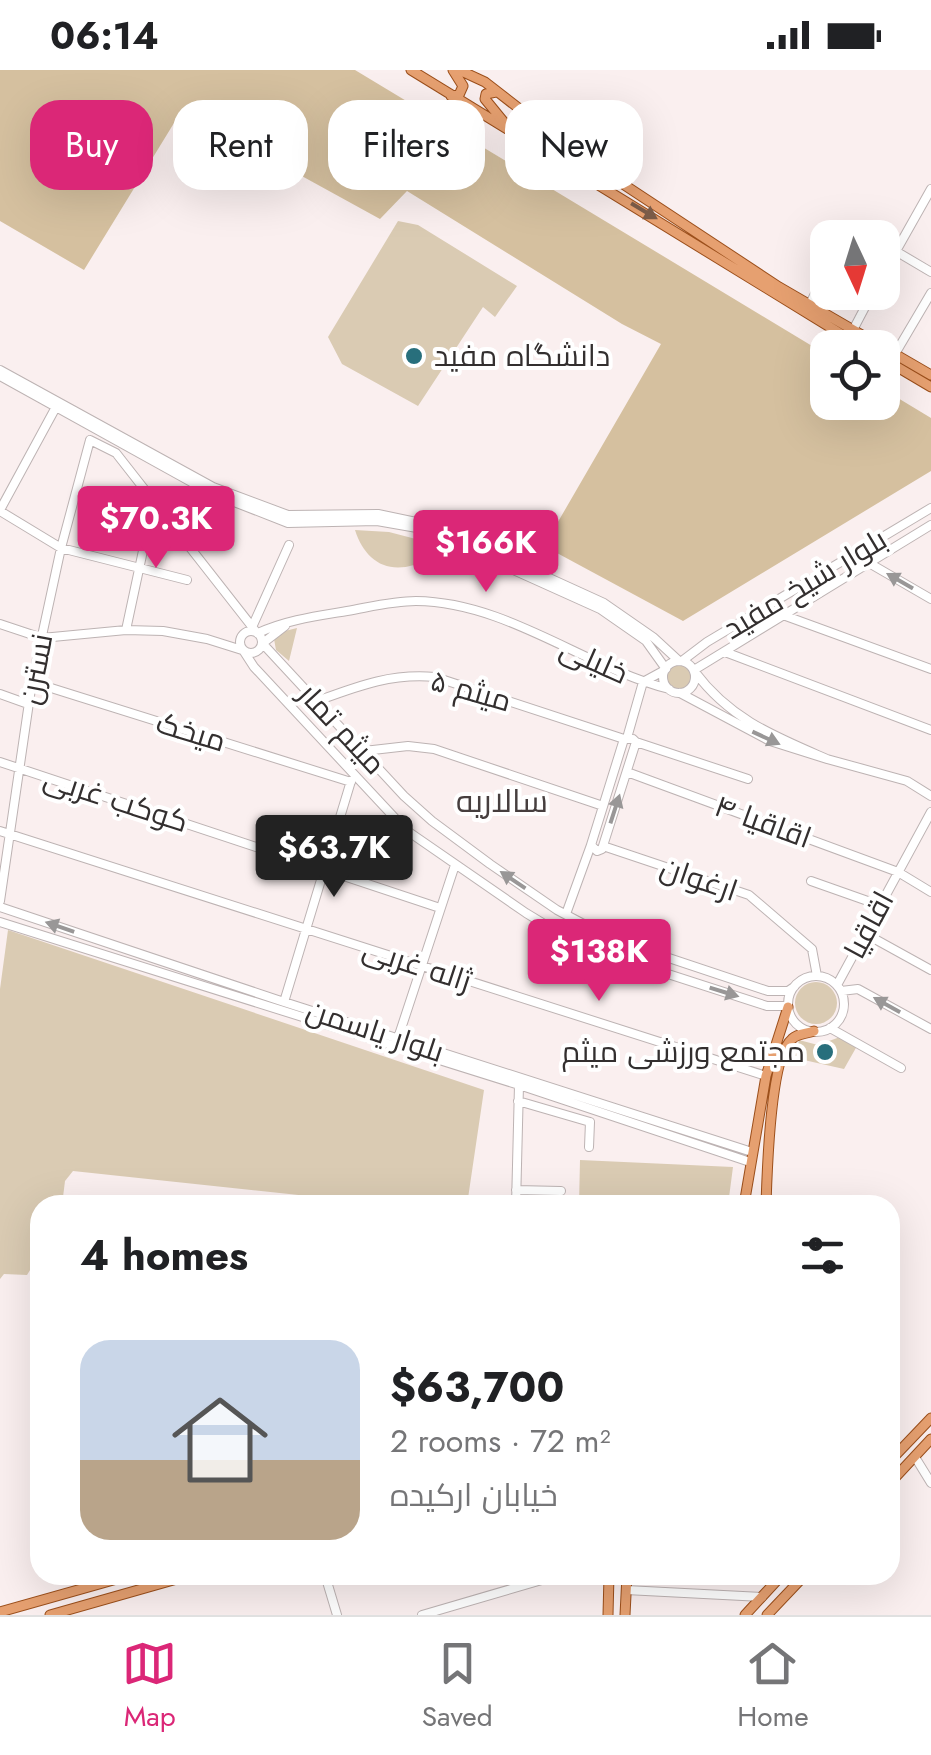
<!DOCTYPE html>
<html lang="en">
<head>
<meta charset="utf-8">
<style>
  body { margin:0; font-family:Jost,Cairo,sans-serif; background:#f6f6f6; color:#202124; height:100vh; display:flex; flex-direction:column; font-size:38px; white-space:nowrap }
  * { box-sizing:border-box; margin:0 }
  p { font-size:32px; color:#757577 }
  .icon { flex:none; width:55px; height:55px; fill:none; stroke:currentColor; stroke-width:2; stroke-linecap:round; stroke-linejoin:round }
  .map { position:relative; flex:1; overflow:hidden }
  .sheet { position:absolute; left:30px; top:1125px; width:870px; height:390px; display:flex; flex-direction:column; background:#fff; border-radius:30px; box-shadow:0 10px 40px #0002 }
  .sheet>* { flex:none }
  .guide { position:absolute; left:30px; top:30px; width:872px; height:90px; display:flex; gap:20px }
  .needle { width:65px; rotate:176deg }
  .controls { position:absolute; left:810px; top:150px; display:grid; gap:20px }
  .controls a { display:grid; place-items:center; width:90px; height:90px; border-radius:20px; background:#fff; box-shadow:0 10px 40px #0002; font-size:50px }
  .price { position:absolute; translate:-50% -85px; padding:0 22px; border-radius:10px; background:#db2777; color:#fff; font-size:32px; line-height:65px; filter:drop-shadow(0 2px 5px #0008) }
  .price::after { content:''; position:absolute; left:50%; top:60px; width:30px; height:22px; margin-left:-15px; background:inherit; clip-path:polygon(0 0,100% 0,50% 100%) }
  .price.selected { background:#222; color:#fff }
  ul { padding:0; list-style:none }
  li { display:flex; align-items:center; gap:30px; height:250px; padding:0 50px }
  li span { display:grid; place-items:center; flex:none; width:280px; height:200px; border-radius:30px; color:#555 }
  li>.icon { margin-inline-start:auto }
  span .icon { width:120px; height:120px; fill:#fffc; stroke-width:1 }
  li b { font-size:42px }
  h2 { display:flex; justify-content:space-between; align-items:center; height:120px; padding:0 50px; font-size:42px }
  .chip { padding:0 35px; border-radius:30px; background:#fff; box-shadow:0 10px 40px #0002; font-size:35px; line-height:90px }
  .chip.selected { background:#db2777; color:#fff }
  .status { display:flex; justify-content:space-between; align-items:center; height:70px; padding:0 50px; background:#fff; direction:ltr }
  .status svg { height:28px; fill:currentColor }
  .tabs { display:flex; justify-content:space-around; align-items:center; height:140px; border-top:2px solid #e0e0e0; background:#fff; font-size:28px; color:#757577 }
  .tabs a { display:grid; justify-items:center; gap:5px }
  .tabs .selected { color:#db2777 }
  .map>svg:first-child { display:block }
  .green { fill:#dacbb3 }
  .forest { fill:#d5c09f }
  .lines { fill:none; stroke-linecap:round; stroke-linejoin:round }
  .minor-casing { stroke:#bdb3b3; stroke-width:10 }
  .major-casing { stroke:#9c4f1b; stroke-width:11 }
  .minor { stroke:#fff; stroke-width:8 }
  .major { stroke:#e6a070; stroke-width:9 }
  .oneway { fill:#7b5c49 }
  .oneway2 { fill:#999797 }
  .poi-dot { fill:#286f7c; stroke:#fff; stroke-width:4 }
  .labels { text-anchor:middle; stroke-width:8; stroke-linejoin:round; paint-order:stroke }
  .poi-label { font-size:30px; fill:#332f2f; stroke:#fff; text-anchor:start }
  .street-label { font-size:30px; fill:#332f2f; stroke:#fff }
  .neighbourhood-label { font-size:32px; fill:#463e3e; stroke:#fff }
</style>
</head>
<body>
<div class="status"><b>06:14</b><svg viewBox="0 0 49 12"><path d="M0 12V9h3v3zM5 12V6h3v6zM10 12V3h3v9zM15 12V0h3v12zM26 1h20v11H26zM47 4h2v5h-2z"/></svg></div>
<div class="map">
<svg width="931" height="1545" viewBox="0 0 931 1545">
  <rect width="100%" height="100%" fill="#faefef"/>
  <path class="green" d="M398 151 418 155 517 216 495 247 483 237 418 336 342 294 328 267Z
    M355 460 389 462 435 474 414 495C384 504 364 488 355 460Z
    M297 558 289 591 276 580 274 569 281 562Z
    M667 607a12 12 0 1 1 24 0a12 12 0 1 1-24 0Z
    M8 860 484 1020 467 1135H392L73 1101 65 1111 62 1135H40V1184L27 1205 4 1204 0 1209V919Z
    M795 933a21 21 0 1 1 42 0a21 21 0 1 1-42 0Z
    M840 967 857 976 844 999 795 988 799 970 818 975Z
    M580 1090 733 1097 728 1135H579Z"/>
  <path class="forest" d="M0 0H355L827 285 828 332H882L883 319 931 348V401L683 551 544 476 661 274 622 254 407 121 380 149 182 40 84 200 0 151Z"/>
  <g class="lines">
    <g class="minor-casing">
      <path id="minor" d="M882 173 931 202
        M882 206 931 119
        M810 234 828 197
        M853 260 873 222
        M895 284 931 223
        M0 300 213 417 288 445 378 444 435 456 604 533 653 567 679 591
        M0 306 211 423 288 453 377 451 417 458 447 470 600 539 646 571 666 599
        M90 370 116 383 257 563
        M0 440 56 337
        M0 441 61 478 187 510
        M869 493 931 529
        M783 545 931 599
        M0 554 42 568 126 560 163 561 207 569 242 580
        M253 555 289 475
        M126 560 153 434
        M240 572a11 11 0 1 1 22 0a11 11 0 1 1-22 0Z
        M258 563C286 550 317 546 347 541 370 537 393 531 416 531 507 532 584 597 669 619
        M263 573 285 556
        M263 574 404 726 432 751 490 794 557 840 612 869 768 921H788L794 917
        M243 580 254 597 406 760 526 843 559 863 603 883 767 936H788
        M725 582 931 660
        M682 591 707 572 931 438
        M663 607a16 16 0 1 1 32 0a16 16 0 1 1-32 0Z
        M694 600 931 455
        M32 612 351 712
        M680 623 770 671 827 689C774 666 730 649 695 602
        M0 624 28 634
        M317 631C358 616 391 603 435 607L624 669H633L636 672 602 779 597 781 591 775 624 669
        M627 668 643 612 665 600
        M636 672 748 709
        M364 681 408 676 434 679 603 736
        M827 689 907 711 931 726
        M0 692 440 838
        M627 702 898 802 931 822
        M0 761 766 1006
        M603 776 749 825 812 879 817 906
        M811 811 879 835
        M0 831 32 612 61 478 90 370
        M0 837 284 932 752 1082
        M566 844 591 775
        M0 852 519 1015 750 1092
        M864 863 931 900
        M788 934a28 28 0 1 1 56 0a28 28 0 1 1-56 0Z
        M837 915 931 742
        M841 921 858 919 931 959
        M284 932 351 711
        M830 958 901 998
        M398 968 455 795
        M518 1031 590 1052
        M589 1077 590 1052
        M516 1120 561 1121
        M516 1135 519 1015
        M915 1387 931 1413
        M325 1505 337 1545
        M626 1520 762 1527
        M422 1545 559 1505"/>
    </g>
    <g class="major-casing">
      <path id="major" d="M411 0 864 278
        M459 0 485 12 579 85 779 217 931 305
        M496 22 486 24 485 29 503 51
        M451 26 459 25 463 16 453 0
        M882 288 931 317
        M744 1135 766 1006 788 937
        M766 1135C767 1105 770 986 792 969 798 963 807 964 814 961
        M890 1391 931 1348
        M890 1413 931 1369
        M0 1542 131 1505
        M50 1545 191 1505
        M608 1545 609 1505
        M625 1545 627 1505
        M745 1545 782 1505
        M767 1545 805 1505"/>
    </g>
    <use href="#minor" class="minor"/>
    <use href="#major" class="major"/>
  </g>
  <defs><path id="oneway-solid" d="M-6-.8H1V-3.2L6.5 0L1 3.2V.8H-6Z" transform="scale(2.5)"/></defs>
  <use class="oneway" href="#oneway-solid" transform="translate(644 141) rotate(31)"/>
  <g class="oneway2">
    <use href="#oneway-solid" transform="translate(900 511) rotate(-150)"/>
    <use href="#oneway-solid" transform="translate(766 668) rotate(25)"/>
    <use href="#oneway-solid" transform="translate(615 739) rotate(-72)"/>
    <use href="#oneway-solid" transform="translate(513 810) rotate(-146)"/>
    <use href="#oneway-solid" transform="translate(60 857) rotate(-161)"/>
    <use href="#oneway-solid" transform="translate(724 922) rotate(17)"/>
    <use href="#oneway-solid" transform="translate(887 935) rotate(-151)"/>
  </g>
  <g class="poi-dot">
    <circle cx="414" cy="286" r="10"/>
    <circle cx="825" cy="982" r="10"/>
  </g>
  <g class="labels">
    <g class="poi-label">
      <text x="434" y="296">دانشگاه مفید</text>
      <text x="805" y="992" text-anchor="end">مجتمع ورزشی میثم</text>
    </g>
    <g class="street-label">
      <text transform="translate(805 514) rotate(-31)" y="10">بلوار شیخ مفید</text>
      <text transform="translate(594 591) rotate(24)" y="10">خلیلی</text>
      <text transform="translate(36 599) rotate(-79)" y="10">نسترن</text>
      <text transform="translate(471 621) rotate(16)" y="10">میثم ۵</text>
      <text transform="translate(342 659) rotate(47)" y="10">میثم تمار</text>
      <text transform="translate(191 662) rotate(17)" y="10">میخک</text>
      <text transform="translate(116 730) rotate(18)" y="10">کوکب غربی</text>
      <text transform="translate(763 752) rotate(20)" y="10">اقاقیا ۴</text>
      <text transform="translate(699 809) rotate(19)" y="10">ارغوان</text>
      <text transform="translate(869 855) rotate(-62)" y="10">اقاقیا</text>
      <text transform="translate(417 895) rotate(18)" y="10">ژاله غربی</text>
      <text transform="translate(375 961) rotate(18)" y="10">بلوار یاسمن</text>
    </g>
    <g class="neighbourhood-label">
      <text x="502" y="742">سالاریه</text>
    </g>
  </g>
</svg>
<div class="controls">
<a><svg class="needle" viewBox="-14 -14 28 28"><path d="M0-13l5 13h-10z" fill="#e53935"/><path d="M0 13l5-13h-10z" fill="#757577"/></svg></a>
<a><svg class="icon" aria-label="locate" viewBox="0 0 24 24"><circle cx="12" cy="12" r="6"/><path d="M12 2v4M12 18v4M2 12h4M18 12h4"/></svg></a>
</div>
<b class="price" style="left:156px;top:501px">$70.3K</b>
<b class="price" style="left:486px;top:525px">$166K</b>
<b class="price selected" style="left:334px;top:830px">$63.7K</b>
<b class="price" style="left:599px;top:934px">$138K</b>
<div class="guide">
<a class="chip selected">Buy</a>
<a class="chip">Rent</a>
<a class="chip">Filters</a>
<a class="chip">New</a>
</div>
<section class="sheet">
<h2>4 homes<svg class="icon" aria-label="filters" viewBox="0 0 24 24"><path d="M4 7h16M4 17h16"/><circle cx="9" cy="7" r="2"/><circle cx="15" cy="17" r="2"/></svg></h2>
<ul>
<li><span style="background:linear-gradient(#c9d6e8 60%,#b9a48a 0)"><svg class="icon" aria-label="home" viewBox="0 0 24 24"><path d="M3 11l9-7 9 7M6 9v11h12V9"/></svg></span><div><b>$63,700</b><p>2 rooms · 72 m²</p><p>خیابان ارکیده</p></div></li>
</ul>
</section>
</div>
<nav class="tabs">
<a class="selected"><svg class="icon" aria-label="map" viewBox="0 0 24 24"><path d="M3 6l6-2 6 2 6-2v14l-6 2-6-2-6 2zM9 4v14M15 6v14"/></svg>Map</a>
<a><svg class="icon" aria-label="saved" viewBox="0 0 24 24"><path d="M7 4h10v16l-5-4-5 4z"/></svg>Saved</a>
<a><svg class="icon" aria-label="home" viewBox="0 0 24 24"><path d="M3 11l9-7 9 7M6 9v11h12V9"/></svg>Home</a>
</nav>
</body>
</html>
